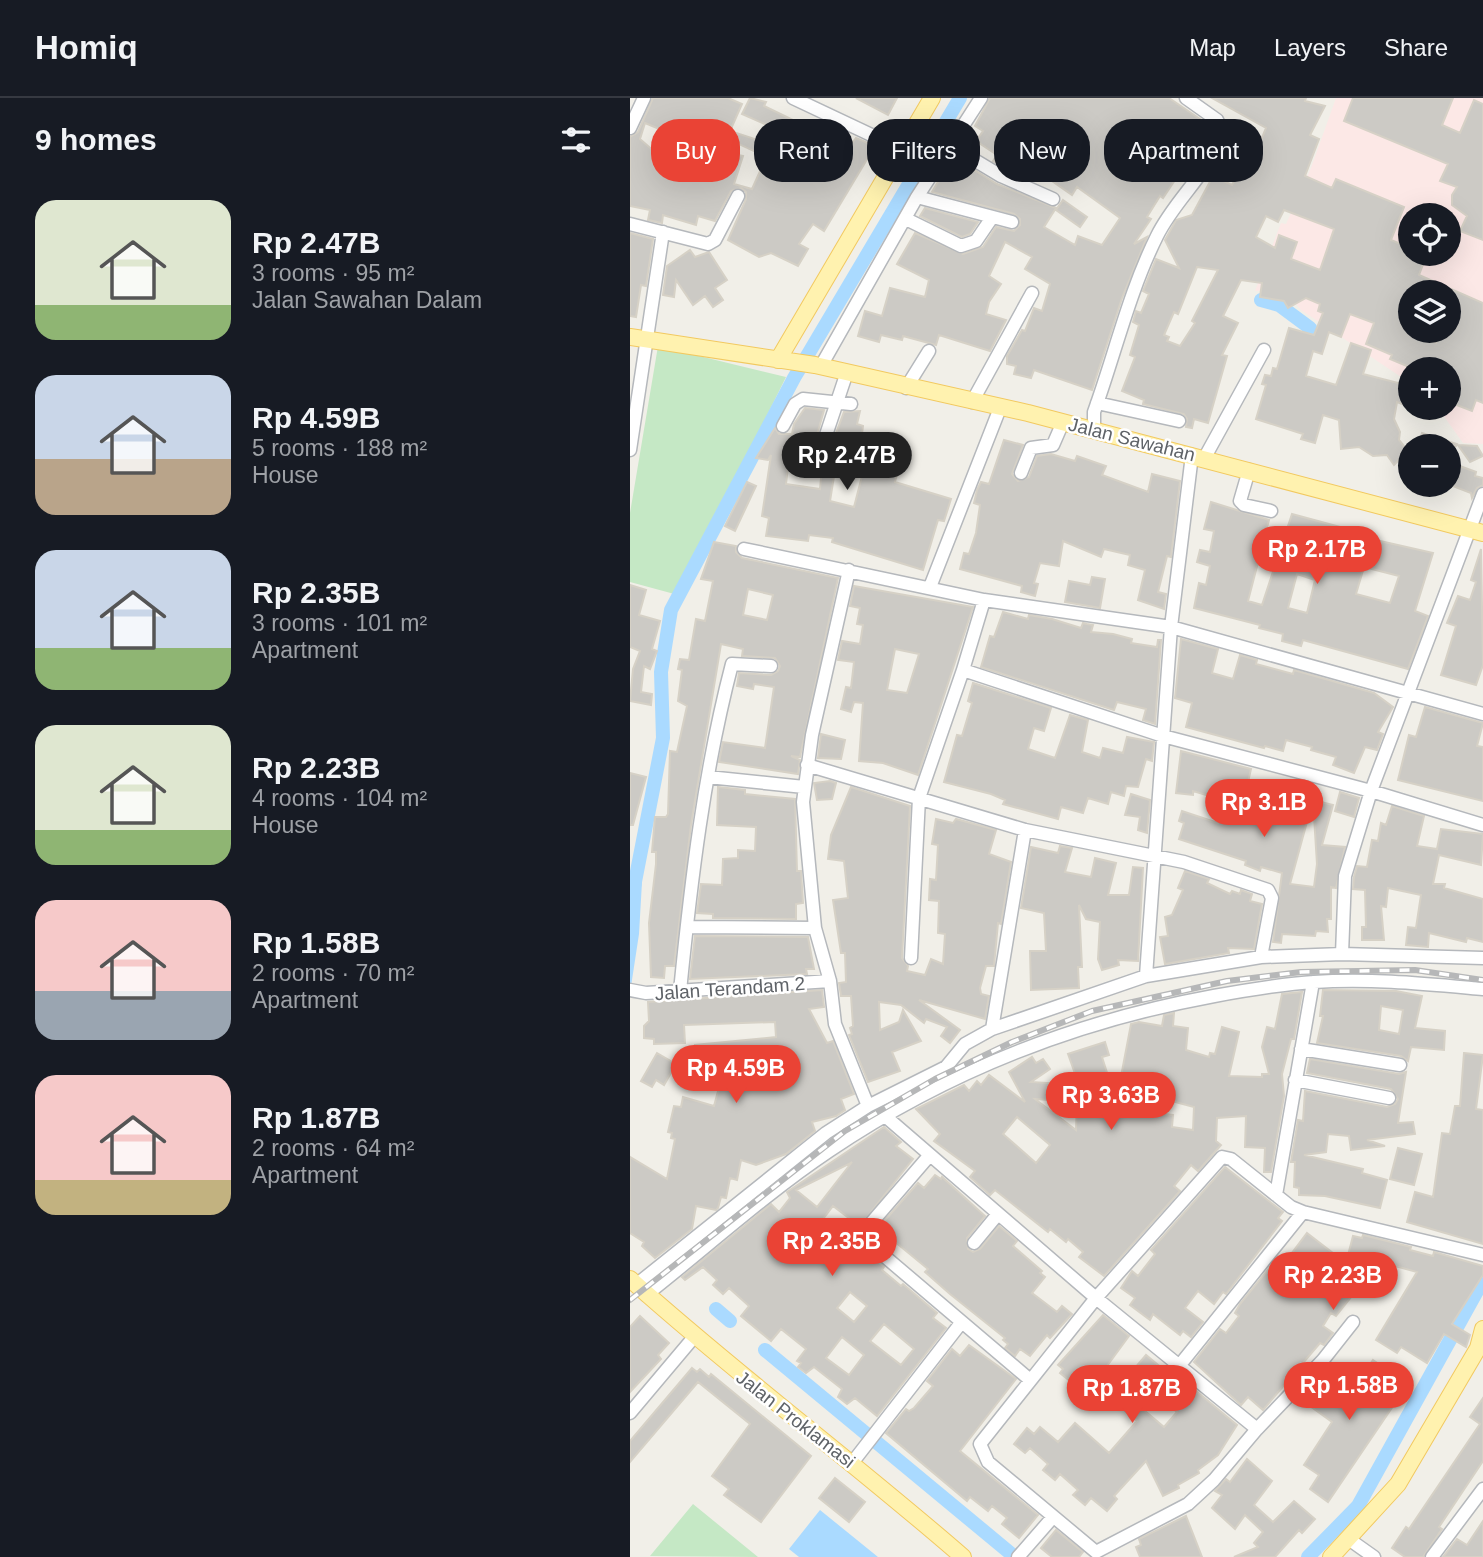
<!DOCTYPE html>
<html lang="en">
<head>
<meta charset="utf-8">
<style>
  body { margin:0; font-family:Arial,sans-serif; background:#242831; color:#f1f3f6; height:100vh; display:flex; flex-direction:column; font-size:26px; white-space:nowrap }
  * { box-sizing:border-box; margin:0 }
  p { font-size:23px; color:#9ea1a6 }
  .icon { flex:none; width:38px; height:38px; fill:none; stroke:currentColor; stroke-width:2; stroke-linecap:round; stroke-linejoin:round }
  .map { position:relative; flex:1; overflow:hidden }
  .panel { display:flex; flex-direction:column; background:#171b24; width:630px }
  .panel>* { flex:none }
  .hud { position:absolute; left:21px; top:21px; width:665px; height:63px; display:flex; gap:14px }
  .tools { position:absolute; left:768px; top:105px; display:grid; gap:14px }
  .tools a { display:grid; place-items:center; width:63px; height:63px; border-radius:50%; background:#171b24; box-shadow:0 7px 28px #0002; font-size:35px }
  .price { position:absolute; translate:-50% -60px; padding:0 16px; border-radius:24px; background:#ea4335; color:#fff; font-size:23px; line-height:46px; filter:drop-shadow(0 2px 4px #0008) }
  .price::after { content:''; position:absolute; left:50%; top:42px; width:21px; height:16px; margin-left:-10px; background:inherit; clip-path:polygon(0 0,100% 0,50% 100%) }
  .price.on { background:#222; color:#fff }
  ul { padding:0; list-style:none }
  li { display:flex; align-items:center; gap:21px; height:175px; padding:0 35px }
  li span { display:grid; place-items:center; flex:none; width:196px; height:140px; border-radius:21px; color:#555 }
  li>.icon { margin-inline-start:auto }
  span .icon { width:84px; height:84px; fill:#fffc; stroke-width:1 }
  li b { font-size:30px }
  h2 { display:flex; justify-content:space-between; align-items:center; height:84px; padding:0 35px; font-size:30px }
  .chip { padding:0 24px; border-radius:28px; background:#171b24; box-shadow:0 7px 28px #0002; font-size:24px; line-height:63px }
  .chip.on { background:#ea4335; color:#fff }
  header { display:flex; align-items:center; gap:42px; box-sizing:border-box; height:98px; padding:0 35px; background:#171b24; border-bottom:2px solid #363941 }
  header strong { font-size:33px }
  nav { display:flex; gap:38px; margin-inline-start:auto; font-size:24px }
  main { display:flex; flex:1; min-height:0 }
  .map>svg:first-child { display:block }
  .medical { fill:#fce8e6; fill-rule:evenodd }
  .green { fill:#c5e8c5 }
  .water { fill:#aadaff }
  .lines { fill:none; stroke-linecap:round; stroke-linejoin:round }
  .canal { stroke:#aadaff; stroke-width:14 }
  .building { fill:#cccac5; stroke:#d6d1c6; stroke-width:2; fill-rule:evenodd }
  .minor-casing { stroke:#b5b8bc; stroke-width:15 }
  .major-casing { stroke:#f2c960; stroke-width:18 }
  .minor { stroke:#fff; stroke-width:12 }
  .major { stroke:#fff2af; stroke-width:16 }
  .rail-casing { stroke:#b6b7b8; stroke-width:6 }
  .rail { stroke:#fff; stroke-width:3.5; stroke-dasharray:10; stroke-linecap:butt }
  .labels { text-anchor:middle; stroke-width:5; stroke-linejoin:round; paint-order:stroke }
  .street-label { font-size:19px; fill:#5f6368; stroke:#fff }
</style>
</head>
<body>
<header>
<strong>Homiq</strong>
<nav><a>Map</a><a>Layers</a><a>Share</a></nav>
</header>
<main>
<section class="panel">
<h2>9 homes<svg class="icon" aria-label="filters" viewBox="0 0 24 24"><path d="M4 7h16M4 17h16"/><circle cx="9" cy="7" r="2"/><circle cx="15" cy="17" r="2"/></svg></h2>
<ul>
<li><span style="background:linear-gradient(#dfe7d0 75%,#8fb573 0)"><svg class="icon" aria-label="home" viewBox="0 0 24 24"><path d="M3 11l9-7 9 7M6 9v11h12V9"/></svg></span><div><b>Rp 2.47B</b><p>3 rooms · 95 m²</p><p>Jalan Sawahan Dalam</p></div></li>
<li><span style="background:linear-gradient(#c9d6e8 60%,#b9a48a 0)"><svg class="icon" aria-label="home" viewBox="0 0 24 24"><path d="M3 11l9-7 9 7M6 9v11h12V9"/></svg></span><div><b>Rp 4.59B</b><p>5 rooms · 188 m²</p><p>House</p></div></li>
<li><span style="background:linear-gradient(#c9d6e8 70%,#8fb573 0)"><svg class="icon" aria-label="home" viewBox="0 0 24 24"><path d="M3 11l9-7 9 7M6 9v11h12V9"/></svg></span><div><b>Rp 2.35B</b><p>3 rooms · 101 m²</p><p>Apartment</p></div></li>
<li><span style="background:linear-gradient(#dfe7d0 75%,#8fb573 0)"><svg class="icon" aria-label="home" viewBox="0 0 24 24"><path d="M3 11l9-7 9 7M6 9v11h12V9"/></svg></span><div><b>Rp 2.23B</b><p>4 rooms · 104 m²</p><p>House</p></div></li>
<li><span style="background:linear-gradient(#f6c9c9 65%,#9aa5b1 0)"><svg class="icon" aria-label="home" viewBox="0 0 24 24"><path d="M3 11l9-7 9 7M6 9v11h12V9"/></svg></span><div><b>Rp 1.58B</b><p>2 rooms · 70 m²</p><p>Apartment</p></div></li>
<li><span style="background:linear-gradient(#f6c9c9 75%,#c2b280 0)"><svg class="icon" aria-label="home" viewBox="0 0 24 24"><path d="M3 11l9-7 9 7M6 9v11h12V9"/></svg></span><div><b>Rp 1.87B</b><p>2 rooms · 64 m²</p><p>Apartment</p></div></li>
</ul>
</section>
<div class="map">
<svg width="853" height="1459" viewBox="0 0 853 1459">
  <rect width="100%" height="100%" fill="#f1efe8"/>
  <path class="medical" d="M706 0H853V346L833 345 808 310H819V271H780V285L671 212 653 191 625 193 651 125 656 126 681 70ZM780 117H819V156H780ZM780 194H819V233H780Z"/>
  <path class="green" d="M28 248 156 279 48 497 0 484V415Z
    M63 1406 128 1459 20 1458Z"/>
  <path class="water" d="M4 776 12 784 9 836 0 895V786Z
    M190 1412 248 1459H169L159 1451Z"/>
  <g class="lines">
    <path class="canal" d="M631 202 649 207 680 230
      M3 794 33 640 31 574 41 512 164 280 330 0
      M86 1211 100 1223
      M135 1252 385 1459
      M678 1459 728 1408 851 1186"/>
  </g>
  <path class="building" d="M23 0H98L112 6 100 33 171 56 190 29 197 34 200 29 223 44 226 40 245 48 194 133 183 126 169 146 178 151 168 168 141 155 129 159 98 142 116 101V94L111 90 101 93 85 123 68 118 66 127 33 117 32 125 18 122 20 112 0 108V39L8 34ZM15 25 58 43 66 26 141 61 135 62 122 91 104 86 113 58 98 55 96 63 88 62 86 68 66 61 67 58 36 53 34 62 10 41Z
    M120 0 136 4 134 8 163 22 157 36 112 16Z
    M226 0H267L258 17Z
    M360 0H539L580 28 583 35 575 54 568 63 566 61 552 82 547 79 533 100 530 98 517 119 521 121 504 146 517 139 492 200 462 292 404 272 401 280 384 276 386 268 377 266V258L392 232 395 233 404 210 412 213 420 186 395 171 402 159 375 144 359 178 371 186 359 204 356 216 376 222 360 253 309 237 306 247 273 238 272 242 251 237 249 244 228 238 235 213 252 218 260 190 295 199 299 182 267 166 285 135 333 156 353 149 366 129 384 133 390 127V121L384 116 302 94 323 59 367 86 426 110 414 129 445 147 448 138 472 147 490 120 447 89 442 97 409 74 404 83 363 63 367 57 346 43 353 33 345 28Z
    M582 0H676L675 3 695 8 680 37 689 41 675 78 702 90 706 81 774 109 761 142 780 150V156H797L789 177 853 205V305L846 302 842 313 819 304V271H777V268L760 261 762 257 736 246 744 225 720 216 711 239 699 234 692 256 683 253 676 278 706 287 721 245 741 252 733 276 780 288V309L767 304 764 321 770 334 769 342 778 353 764 367 757 357 743 358 729 349 711 351 709 322 693 317 685 345 671 341 673 336 626 321 636 287 632 286 635 277 641 278 643 270 647 271 659 230 684 237 693 215 688 213 690 206 676 200 658 210 654 203 630 199 632 185 611 182 593 218 608 225 592 257 597 258 578 325 564 321 562 330 556 329 557 321 554 316 513 306 514 302 492 293 505 259 500 257 509 227 503 224 506 213 511 215 519 196 513 193 526 161 549 170 535 142 546 122 562 117 583 78 602 87 623 50 627 52 636 30ZM654 112 704 131 690 172 661 161 667 144 649 137 645 150 626 139 636 118 648 124ZM567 169 588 172 562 223 565 225 550 248 537 243 539 239 534 237 544 214 548 216ZM780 194H819V233H811L806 245 780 234V229L775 227 780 214Z
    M723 0H823L812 27 830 35 844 2 853 6V142L830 133 837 118 822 107V97L827 89 810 83 818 66 714 23Z
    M433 102 457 119 450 129 426 112Z
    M295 110 348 124 340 136 332 139 290 118Z
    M0 135 23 141 16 188 11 187 6 219 0 218Z
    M60 152 65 159 79 154 97 182 85 190 93 202 83 209 75 198 63 207 46 182 44 199 33 197 37 168Z
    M175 310 194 312 185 344 188 349 195 352 202 346 214 314 230 313 227 326 233 328 232 336 274 347 265 384 321 401 314 423 308 422 293 472 202 444 203 440 179 437 178 443 136 438 139 420 132 418 141 357 138 362 126 360 145 330 149 336H162L164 326ZM159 361 192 369 190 391 156 386ZM205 372 232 378 224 409 200 403Z
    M792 335 827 346 826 348H788Z
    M374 342 393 347 382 376 388 383 399 379 407 358 421 356 445 363 447 358 476 368 472 377 518 394 522 376 550 383 541 459 537 458 528 494 536 496 534 511 508 502 515 472 498 467 500 457 474 451 471 459 433 443 429 468 410 465 404 485 408 486 405 498 391 494 392 488 330 471 334 455 339 456 346 435 350 407 344 405 347 392 351 384 359 386Z
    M828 347 847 348 853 358 840 364Z
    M827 367 846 374 845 378 853 380V387L847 390 842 400 841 395 820 387Z
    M117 384 126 388 105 433 95 428Z
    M581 404 639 422 618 503 632 507 662 416 725 433 719 455 744 463 750 443 803 455 785 513 798 518 778 571 673 542 671 548 652 543 653 536 629 530 630 527 564 510 569 485 576 487 580 468 567 464 570 452 580 454 584 433 574 431ZM734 469 769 478 760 505 726 496ZM667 476 685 482 677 515 658 510Z
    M84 444 106 448V454L112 460 208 480 170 659 161 658 170 662 168 676 89 664 93 644 135 650 144 589 124 586 123 591 107 588 109 575 141 577 148 573 150 568 145 560 112 558 113 551 91 546 61 727 44 868H35L34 880 21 879 19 825 26 766V754H22L25 719H36L38 716 40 653 47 654 57 608 48 603 52 572 48 571 50 561 59 562 66 521 75 523 83 483 71 481ZM118 491 143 497 137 522 113 517Z
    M851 451 853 567 846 587 811 577 826 528 817 525 828 498 840 502 846 484 841 482Z
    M462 479 475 481 470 510 435 504 439 483 460 487Z
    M0 487 16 492 9 517 30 523 22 551 27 553 20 571 14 568 11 594 22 596 21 607 0 603 3 571 10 553 0 549Z
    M224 488 343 509 288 677 253 665 229 663 233 605 224 604 221 614 211 611 216 589 221 590 224 564 208 562 212 543 230 546 233 527 227 526 230 510 220 508ZM265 551 289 556 277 595 257 592Z
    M373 514 398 521 399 517 422 521 451 530 453 525 457 526 463 527 461 534 483 536 502 541 501 545 527 549 528 542H531L525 626 513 622 516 611 487 604 484 612 351 569 360 538 364 539Z
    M551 541 588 551 582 575 603 581 610 557 627 562 626 566 663 576 664 572 744 595 763 609 748 634 753 636 747 652 735 649 724 675 703 667 706 659 681 652 682 649 656 642 653 653 635 648 634 650 556 629 562 605 545 600Z
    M343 585 421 610 414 633 404 630 398 651 425 660 440 617 458 622 452 654 470 660 473 650 493 655 497 639 524 644 522 663 516 661 508 689 496 688 494 698 481 694 478 706 458 700 453 715 431 709 428 721 373 706 375 702 361 696 314 684 327 637 332 638 338 618 342 605 338 603Z
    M795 609 853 625 847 648 853 649V703L768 682 779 637 786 639Z
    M191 636 215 642 211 661 188 660Z
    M551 653 621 671 614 702 617 703 649 711 658 683 671 686 668 698 683 702 660 786 684 789 687 766 683 702 703 707 692 747 715 749 706 790 701 789V821H697L698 834 686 833 685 838 652 836 651 845 643 844 652 775 631 769 630 773 615 767 616 763 549 741 554 725 549 723 552 713 588 725 593 702 563 693V697L546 695Z
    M0 675 16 679 3 727H0Z
    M200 683 206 685 202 701 187 702 184 685Z
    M88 689 115 692V696L165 701 167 773H171L173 805 166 806V821L83 820V816L67 815 71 786 92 787 93 761 108 760V752L125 753 126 729 87 727Z
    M221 689 280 708 272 860 278 868 277 873 295 877 301 861 313 866 315 836 308 835 309 803 299 802 300 781 306 782 308 747 302 746 306 721 323 725 326 721 366 732 359 756 381 764 371 826 368 825 364 868H356L350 890 351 896 359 898 355 921 289 902 330 932 320 945 311 938 317 929 296 921 294 925 271 907 249 904 250 932 269 924 273 912 291 943 262 954 270 973 238 984 219 937 222 936 220 930 223 928 221 898H211L209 885 216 884 215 855H211L203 802 218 800 214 763 198 761 201 737Z
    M710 694 729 700 724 719 705 713Z
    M501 696 520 702 517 735 508 732 510 719 495 717Z
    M762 708 794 718 787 748 807 751 811 731 853 736 851 767 809 757 803 786H815L814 790 853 801V844L837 840 836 844 799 835 798 849 776 847 778 829 786 830 791 797 758 790 756 809 751 808 754 842H732V829H736L735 792 723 791 724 779 727 768 737 769 742 742 748 743 751 725 756 727Z
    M430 748 442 750 435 774 461 779 465 760 486 765 478 797H499L503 769 513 770 508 863 488 862 489 867 472 872 468 861 470 824 456 821 449 807 452 869H448L449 890 401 892 400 853H416L414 815 391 810 401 749 428 755Z
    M555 773 579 781 577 785 600 796 602 793 610 796 611 792 622 796 620 803 632 806 624 851 598 850 599 855 535 866 530 839 538 838 535 819 542 817 553 792 548 790Z
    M65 838 178 839 184 871H176L177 876 60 881Z
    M192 892 194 909 179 911 197 945 203 943 224 996 211 1001 215 1012 206 1018 182 1024 185 1033 156 1056 126 1067 111 1062 107 1082 100 1080 96 1100 91 1099 88 1110 86 1112 66 1108 62 1131 25 1160 12 1148 14 1144 0 1135V1059L37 1081 45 1041 41 1040 42 1035 38 1034 44 1008 51 1009 53 999 84 1008 94 971 77 972 76 963 67 964 65 947 146 939 145 924 54 927 55 945 24 946V941L14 940V928L19 923 18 904Z
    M693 892 766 893 792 898 785 930 815 933 814 952 781 949 778 963 771 958 687 945 693 918H690ZM751 908 773 912 769 936 749 932Z
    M672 894 664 941H661L652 976 654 998 641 1074H634L635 1050 615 1049 616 1018 587 1020 586 1043 591 1047 568 1073 561 1067 544 1088 550 1093 474 1178 449 1159 453 1154 438 1141 436 1144 420 1131 418 1134 365 1092 360 1097 340 1079 345 1073 304 1043 310 1036 286 1011 334 987 339 993 347 983 351 987 359 977 395 1004 379 974 402 959 406 965 413 961 420 971 401 984 449 987 438 956 475 944 479 957 472 959 481 987 473 985 472 1010 543 1017 542 1029 563 1032 564 1009 489 989 501 926 509 924 532 928 534 917 544 915 543 928 558 930 556 952 579 959 580 955 585 956 592 929 609 934 599 978 632 979V976H639L632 949 637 929 645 931 652 896ZM405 1001 447 1004 446 1032ZM387 1019 420 1047 406 1065 373 1036Z
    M27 955 46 966 34 987 26 982 22 989 11 983Z
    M834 955 853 957 846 1011 853 1012V1146L777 1124 785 1094 803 1099 812 1035 820 1036 825 1008H830Z
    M680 961 769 976 776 974 768 1025 783 1024 785 1036 737 1042 755 1048 721 1052 719 1038 698 1036 696 1054 674 1057 733 1071 732 1075 757 1082 750 1110 695 1098 669 1097V1090L664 1089 665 1064H661L668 1022 673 1023 675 993 757 1009 765 1006 768 1001 761 991 677 975Z
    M254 1029 271 1044 266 1048 283 1061 222 1138 254 1169 252 1172 271 1188 273 1186 307 1215 303 1220 316 1230 247 1318 225 1300 217 1306 208 1299 212 1291 184 1269 176 1275 168 1269 171 1265 167 1263 176 1251 151 1231 141 1243 111 1218 119 1208 99 1190 93 1196 83 1187 87 1182 73 1169 55 1182 52 1179 141 1106 149 1114 160 1100 157 1094ZM222 1064 187 1109 166 1092 219 1066ZM203 1108 220 1121 206 1138 190 1125ZM220 1194 237 1208 224 1224 207 1210ZM254 1226 284 1251 271 1267 240 1243ZM212 1239 234 1257 219 1277 196 1260Z
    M768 1050 792 1056 784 1087 760 1081Z
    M595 1069 653 1114 648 1120 652 1123 596 1196 593 1194 584 1206 568 1193 555 1210 573 1224 561 1239 553 1233 550 1237 523 1216 520 1222 500 1207 505 1200 491 1190 502 1173 508 1178 525 1156 521 1152Z
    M305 1077 311 1081 312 1079 355 1118 337 1140 338 1151 343 1154 350 1151 369 1128 387 1143 383 1148 412 1173 410 1175 415 1179 402 1195 427 1214 432 1208 442 1216 420 1240 417 1237 400 1258 390 1251 385 1258 375 1250 378 1246 373 1242 375 1240 320 1196 295 1174 298 1171 248 1130 288 1085 294 1090Z
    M677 1135 716 1165 723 1138 732 1140 733 1137 781 1149 780 1152 803 1158 804 1154 853 1168V1177L822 1226 840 1237 836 1249 814 1236 797 1265 771 1249 767 1255 746 1242 787 1174 765 1168 762 1179 742 1173 706 1218 701 1215 693 1228 703 1235 694 1247 690 1245 633 1312 618 1299 611 1307 564 1264 590 1231 596 1235 609 1218 605 1215 610 1206 645 1163 652 1168Z
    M473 1217 499 1238 477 1268 494 1283 516 1257 545 1281 548 1278 607 1327 588 1357 568 1372 569 1375 548 1387 549 1390 533 1398 516 1363 484 1398 487 1401 477 1413 461 1400 455 1407 443 1397 448 1392 430 1376 425 1382 413 1372 418 1366 400 1350 395 1355 384 1346 397 1330 404 1336 410 1329 428 1344 445 1325 479 1355 507 1323 458 1281 450 1291 430 1275 433 1271 428 1267ZM528 1299 547 1314 534 1329 515 1313Z
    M10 1218 39 1245 28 1257 31 1261 0 1294V1229Z
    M339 1247 386 1281 330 1353 408 1417 389 1440 372 1426 377 1420 362 1408 358 1413 340 1399 337 1403 256 1335 276 1311 279 1313 284 1310 303 1288 297 1283 322 1251 330 1258Z
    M743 1262 778 1286 698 1404 680 1391 689 1377 674 1367 702 1324 669 1300 686 1282 697 1285 701 1278 722 1293Z
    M62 1270 67 1274 70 1271 79 1279 81 1276 181 1358 131 1424 94 1397 99 1391 82 1378 120 1326 68 1284 0 1364V1343Z
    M853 1300V1363L809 1429 812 1431 793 1459H775L762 1450 776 1429 779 1431 850 1326 840 1319Z
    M617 1361 642 1383 624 1407 643 1424 664 1403 685 1421 672 1435 669 1432 645 1459H604L628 1449 624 1445 633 1434 615 1417 605 1431 582 1410 592 1397 585 1393 596 1381 600 1384Z
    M205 1380 235 1404 219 1424 189 1400Z
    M556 1418 572 1459H510L506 1449 511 1447 509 1441Z
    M853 1423V1459H813L827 1441 837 1447Z
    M426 1432 453 1454 449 1459H422L411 1450Z"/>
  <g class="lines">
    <g class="minor-casing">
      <path id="minor" d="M163 0 271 51
        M0 30 14 0
        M321 48 371 78 423 101
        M287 99 382 124
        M276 121 331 148 346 143 361 121
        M0 126 78 146 85 142 108 98
        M191 268 287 99 351 0
        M276 290 299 253
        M342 304 402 195
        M467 305 549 323
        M153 328 165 306 173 301 221 306
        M464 332V314C485 256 499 194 527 138 545 101 580 74 593 35L587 22 556 0
        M194 343 217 274
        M0 352 33 134
        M575 359 634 252
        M619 372 610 403 614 407 641 413
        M391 375 401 350 423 347 433 324
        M853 396 741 693 853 727
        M114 451 354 502 541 529 853 616
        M219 472 182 637 173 704 185 830 200 883 205 926 238 1008
        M300 489 370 310
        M354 502 333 572 533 638 741 693 715 778 712 856
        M177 667 395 732 554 764 638 792 642 800 631 859
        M78 679 174 689
        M57 829 185 830
        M281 860 289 700 333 572
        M516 878 541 529 562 357
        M0 892 16 895 200 883
        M50 893C61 783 74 673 102 566L141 568
        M362 931 395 732
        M671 951 770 967
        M665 982 759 1000
        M255 1018 466 1200 627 1331 584 1382 558 1406 466 1454 358 1364 350 1346 466 1200 592 1059 601 1061 661 1109 673 1114 853 1157
        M299 1058 236 1131 233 1140 399 1281
        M646 1097 683 884
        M344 1145 368 1116
        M6 1187 196 1035 238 1008 316 969 335 946 362 931 516 878 631 859 712 856 853 860
        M16 1197C77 1149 135 1096 199 1053 316 974 447 923 584 898 617 892 651 886 684 884 740 880 797 886 853 891
        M549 1268 673 1114
        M0 1315 64 1239
        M627 1331 693 1262 723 1224
        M222 1365 331 1225
        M720 1442 744 1459
        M388 1459 423 1419
        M802 1459 853 1391"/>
    </g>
    <g class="major-casing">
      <path id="major" d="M0 239 185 267 398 315 853 435
        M148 262 302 0
        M0 1181C108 1278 224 1364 333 1459
        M701 1459 768 1386 848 1250 853 1231"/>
    </g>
    <use href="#minor" class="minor"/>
    <use href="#major" class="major"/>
    <g class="rail-casing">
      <path id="rail" d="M0 1202 215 1033 305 981 382 944 462 913 597 883 671 874 785 872 853 882"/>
    </g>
    <use href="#rail" class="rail"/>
  </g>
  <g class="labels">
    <g class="street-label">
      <text transform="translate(502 341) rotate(14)" y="7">Jalan Sawahan</text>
      <text transform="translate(100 890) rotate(-4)" y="7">Jalan Terandam 2</text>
      <text transform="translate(166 1321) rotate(38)" y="7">Jalan Proklamasi</text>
    </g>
  </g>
</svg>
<div class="tools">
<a><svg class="icon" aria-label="locate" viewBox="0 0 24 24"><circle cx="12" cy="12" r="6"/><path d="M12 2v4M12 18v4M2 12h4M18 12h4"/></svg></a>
<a><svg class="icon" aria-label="layers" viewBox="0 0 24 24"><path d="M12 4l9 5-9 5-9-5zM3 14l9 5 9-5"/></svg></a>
<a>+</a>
<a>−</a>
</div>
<b class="price on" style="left:217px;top:394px">Rp 2.47B</b>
<b class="price" style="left:687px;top:488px">Rp 2.17B</b>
<b class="price" style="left:634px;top:741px">Rp 3.1B</b>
<b class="price" style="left:106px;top:1007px">Rp 4.59B</b>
<b class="price" style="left:481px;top:1034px">Rp 3.63B</b>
<b class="price" style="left:202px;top:1180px">Rp 2.35B</b>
<b class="price" style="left:703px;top:1214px">Rp 2.23B</b>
<b class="price" style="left:719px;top:1324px">Rp 1.58B</b>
<b class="price" style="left:502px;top:1327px">Rp 1.87B</b>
<div class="hud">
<a class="chip on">Buy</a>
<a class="chip">Rent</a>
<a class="chip">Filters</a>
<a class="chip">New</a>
<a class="chip">Apartment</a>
</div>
</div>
</main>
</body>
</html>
